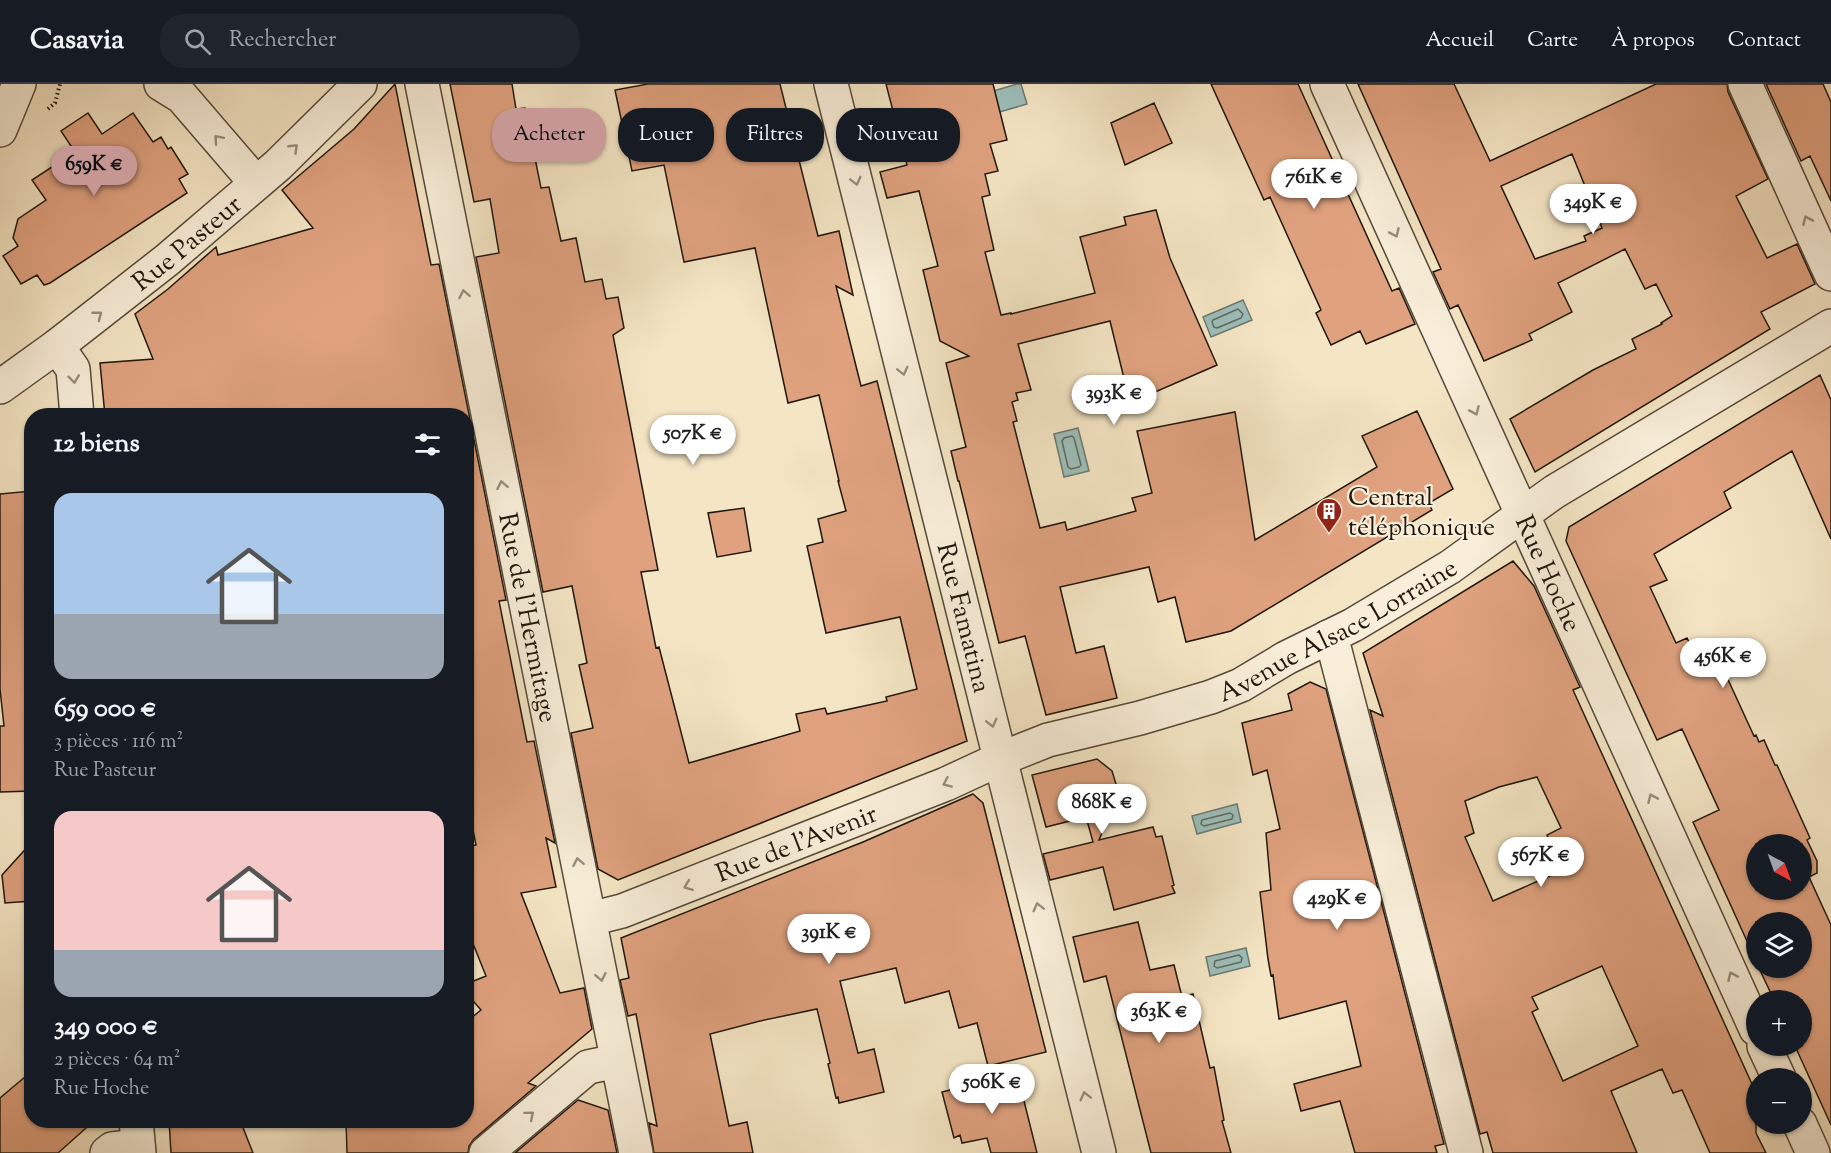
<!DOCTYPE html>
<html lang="fr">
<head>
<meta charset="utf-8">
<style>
  body { margin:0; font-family:"Sorts Mill Goudy",serif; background:#20242c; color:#f1f3f6; height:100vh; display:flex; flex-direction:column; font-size:22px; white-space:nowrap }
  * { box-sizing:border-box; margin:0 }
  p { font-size:20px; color:#9ea1a6 }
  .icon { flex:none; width:33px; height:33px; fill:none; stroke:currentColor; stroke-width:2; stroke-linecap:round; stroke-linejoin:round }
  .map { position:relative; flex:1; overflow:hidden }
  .sheet { position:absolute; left:24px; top:324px; width:450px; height:720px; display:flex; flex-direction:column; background:#171b24; border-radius:24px; box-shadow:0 2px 4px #0004 }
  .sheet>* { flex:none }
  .banner { position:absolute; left:492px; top:24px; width:570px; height:54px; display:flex; gap:12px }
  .needle { width:39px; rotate:139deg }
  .buttons { position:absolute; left:1746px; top:750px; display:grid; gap:12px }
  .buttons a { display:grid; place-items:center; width:66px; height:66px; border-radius:50%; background:#171b24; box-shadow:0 2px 4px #0004; font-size:30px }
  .price { position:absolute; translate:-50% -51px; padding:0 14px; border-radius:21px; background:#fff; color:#222; font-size:20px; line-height:39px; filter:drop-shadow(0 2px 3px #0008) }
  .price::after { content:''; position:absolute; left:50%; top:36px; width:18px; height:14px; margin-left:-9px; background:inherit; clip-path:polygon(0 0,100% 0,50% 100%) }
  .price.on { background:#c59692; color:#111 }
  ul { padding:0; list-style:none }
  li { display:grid; align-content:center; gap:12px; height:318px; padding:0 30px }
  li span { display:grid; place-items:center; height:186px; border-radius:18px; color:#555 }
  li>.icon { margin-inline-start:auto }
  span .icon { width:108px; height:108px; fill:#fffc; stroke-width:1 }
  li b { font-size:26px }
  h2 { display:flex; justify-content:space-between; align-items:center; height:72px; padding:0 30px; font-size:26px }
  .tag { padding:0 21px; border-radius:24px; background:#171b24; box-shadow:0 2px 4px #0004; font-size:21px; line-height:54px }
  .tag.on { background:#c59692; color:#111 }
  header { display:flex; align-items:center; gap:36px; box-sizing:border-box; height:84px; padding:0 30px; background:#171b24; border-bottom:2px solid #363941 }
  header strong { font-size:28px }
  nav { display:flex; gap:33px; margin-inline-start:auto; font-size:21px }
  .search { width:420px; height:54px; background:#20242c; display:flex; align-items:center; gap:15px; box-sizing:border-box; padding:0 21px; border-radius:24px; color:#9ea1a6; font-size:22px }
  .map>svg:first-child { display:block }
  .water { fill:#9dbeb9; stroke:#6b7b74; stroke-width:1.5 }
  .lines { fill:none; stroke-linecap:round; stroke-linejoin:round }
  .shore { stroke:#5e6a63; stroke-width:1.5 }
  .building { fill:#dfa17e; stroke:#20170d; stroke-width:1.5; fill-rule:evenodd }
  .minor-casing { stroke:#554a3b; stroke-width:36 }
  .tertiary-casing { stroke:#554a3b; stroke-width:36 }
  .path { stroke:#20170d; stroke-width:4; stroke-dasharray:1.5 3; stroke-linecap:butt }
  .minor { stroke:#f8eed9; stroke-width:33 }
  .tertiary { stroke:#f8eed9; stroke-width:33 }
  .oneway { stroke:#978d7d }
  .labels { text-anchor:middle; stroke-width:4.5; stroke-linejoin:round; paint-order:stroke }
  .street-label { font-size:26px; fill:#20170d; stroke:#f8eed9 }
  .poi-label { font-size:26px; fill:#20170d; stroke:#f8eed9; text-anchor:start }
</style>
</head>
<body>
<header>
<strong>Casavia</strong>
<div class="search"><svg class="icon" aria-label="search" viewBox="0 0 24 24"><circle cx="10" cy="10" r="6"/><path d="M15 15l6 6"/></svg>Rechercher</div>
<nav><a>Accueil</a><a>Carte</a><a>À propos</a><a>Contact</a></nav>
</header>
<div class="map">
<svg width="1831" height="1069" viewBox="0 0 1831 1069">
  <rect width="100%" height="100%" fill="#f4e5c4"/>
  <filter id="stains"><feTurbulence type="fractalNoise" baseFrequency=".00333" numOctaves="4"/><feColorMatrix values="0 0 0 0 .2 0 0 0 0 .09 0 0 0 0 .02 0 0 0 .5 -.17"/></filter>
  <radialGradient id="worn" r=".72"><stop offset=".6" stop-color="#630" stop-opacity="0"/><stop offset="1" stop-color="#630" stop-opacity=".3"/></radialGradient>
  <path class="water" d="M1017 0H1021L1027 20 989 31 983 10Z
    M1243 216 1252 236 1211 253 1203 233Z
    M1078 344 1089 387 1064 393 1054 350Z
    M1237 720 1241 738 1197 750 1192 732Z
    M1246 864 1250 882 1210 892 1206 873Z"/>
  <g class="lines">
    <path class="shore" d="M1238 225 1243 230 1241 234 1217 244 1214 243 1212 238 1213 236Z
      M1072 352 1074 354 1081 381 1079 383 1071 385 1068 383 1062 357 1064 354Z
      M1230 729 1233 731 1232 735 1204 742 1201 740 1202 736Z
      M1239 871 1242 874 1241 878 1217 884 1214 882 1215 877Z"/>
  </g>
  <path class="building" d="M395 0 431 181 439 180 506 516 499 517 527 658 534 657 555 759 546 754 556 803 521 809 560 909 584 904 592 945 528 999 536 1002 474 1055 469 1062 468 1069H347L346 1036H466V938L481 926 466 909V900L486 892 466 842V815L473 814 466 775V763L476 761 466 711V332H105L100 279 153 275 135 230 168 205 216 163 218 171 313 144 282 106 354 45Z
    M450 0H512L516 25 525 24 541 104 549 103 561 157 576 154 585 198 602 195 606 215 618 213 624 244 613 251 658 486 641 488 656 564 659 563 689 679 800 647 796 630 825 624 827 630 887 617 886 613 917 605 900 533 826 549 807 462 823 458 818 435 846 427 838 397H839L819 311 788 319 755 164 684 178 664 81 632 87 615 6 648 0H780L818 152 839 147 853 211 836 202 861 302 877 297 967 657 618 796 598 785 571 649 593 644 579 581 587 579 572 502 543 508 476 173 499 169 490 115 474 118Z
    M886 0H993L1007 56 990 60 998 87 985 90 990 111 982 113 994 166 985 168 1001 231 1011 229V230L1095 209 1080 153 1126 141 1124 133 1156 126 1170 174 1217 281 1130 319 1110 237 1018 260 1031 306 1016 309 1018 316 1012 318 1017 337 1013 338 1040 444 1065 438 1067 446 1136 427 1132 414 1152 409 1137 347 1235 328 1255 456 1377 383 1362 352 1417 327 1453 405 1429 419 1432 426 1231 547 1186 558 1175 513 1158 518 1149 483 1060 503 1076 569 1104 562 1117 614 1046 631 1025 552 999 559 959 397H958L951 367 966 363 946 279 969 272 940 257 923 186 938 182 919 107 887 114 880 88 907 81Z
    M1211 0H1298L1392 207 1399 204 1415 240 1366 260 1360 247 1331 261 1316 229 1321 226 1270 113 1264 116Z
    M1358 0H1454L1490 77 1656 0H1727L1728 8 1768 95 1736 112 1767 174 1797 160 1815 200 1761 228 1770 245 1535 388 1510 335 1593 286 1636 265 1632 255 1662 240 1661 239 1672 232 1656 200 1645 205 1625 165 1558 199 1572 228 1529 250 1532 256 1484 277 1458 221 1450 225 1433 188 1441 185ZM1572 70 1602 144 1584 152 1586 157 1535 175 1501 102Z
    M1766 0H1823L1831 18V117L1810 72 1801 77Z
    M1154 19 1172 59 1125 81 1111 39Z
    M88 29 102 50 133 29 153 58 161 53 168 65 171 63 188 90 179 95 187 109 50 199 44 201 37 191 21 200 3 172 18 162 13 154 18 135 46 116 32 96 75 68 61 47Z
    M1820 291 1831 316V455L1792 367 1724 408 1731 424 1654 470 1667 496 1650 503 1676 559 1687 554 1701 584 1719 576 1754 652 1756 651 1759 658 1764 656 1775 681H1777L1810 754 1807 756 1817 777V789L1809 793 1831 841V1041L1795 962H1802V916H1774L1759 884H1802V838H1756V877L1693 738 1719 726 1682 645 1657 656 1566 457 1569 443ZM1756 760H1802V806H1756Z
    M32 407V707L0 708V642H4L0 605V410Z
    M744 424 751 467 717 473 708 429Z
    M1513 477 1534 502 1580 603 1573 606 1756 1009V1049L1766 1069H1710L1682 1006 1673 1009 1662 985 1611 1007 1637 1069H1493L1487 1048 1480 1050 1370 626 1383 632 1363 569ZM1537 693 1561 744 1547 751 1563 786 1493 817 1465 753 1474 749 1465 717 1499 703ZM1602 882 1638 962 1563 997 1532 928 1538 925 1532 913Z
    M1310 598 1326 605 1444 1060 1435 1062 1437 1069H1355L1340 1017 1301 1027 1294 1000 1361 982 1346 917 1279 935 1273 891 1271 892 1268 875 1260 808 1271 806 1266 749 1280 745 1267 686 1253 691 1242 639 1292 626 1288 610Z
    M1097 675 1112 687 1119 710 1099 756 1153 743 1156 753 1162 752 1174 801 1172 802 1175 809 1114 826 1103 783 1050 796 1043 770 1093 758 1086 733 1046 743 1032 691Z
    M973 710 983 719 1046 968 988 982 977 939 959 944 949 907 905 919 896 884 840 897 858 969 874 965 884 1008 839 1019 838 1013 836 1014 828 980 830 979 817 925 760 937 710 950 729 1042 747 1038 753 1069H654L649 1039 657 1042 636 930 628 932 620 896 629 894 621 854 863 758Z
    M32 758V817L5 819 2 791Z
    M1138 838 1150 886 1174 881 1182 913 1193 910 1210 984 1214 983 1224 1036 1222 1037 1231 1069H1151L1106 892 1084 898 1073 853Z
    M32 987V1036H95L58 1069H0V1014Z
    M1017 989 1037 1069H991L987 1054 962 1059 960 1051 954 1054 942 1008Z
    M578 1016 608 1026 617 1069H515Z
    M169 1036H240L253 1069H171Z"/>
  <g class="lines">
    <g class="minor-casing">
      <g id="minor">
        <path d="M161 0 182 13 256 99"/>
        <path id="s1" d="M422 0 636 1069"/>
        <path id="s2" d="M831 0 1099 1069"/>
        <path id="s3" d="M1327 0 1756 945"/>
        <path d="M1745 0 1831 190"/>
        <path d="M0 46 19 0"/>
        <path d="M57 262 73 285 77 332"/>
        <path d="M1328 553 1335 567 1466 1069"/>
        <path id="s4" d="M590 835 622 827 946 700 1000 675 1048 656 1140 634 1211 613 1241 601 1286 574 1353 541 1450 483 1554 408 1831 242"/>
        <path d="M1764 962 1779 994"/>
        <path d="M136 1036 139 1069"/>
        <path d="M1800 1040 1813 1069"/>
        <path d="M107 1069 112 1065 138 1062"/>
        <path d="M486 1069 588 983 617 977"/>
      </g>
    </g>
    <g class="tertiary-casing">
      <g id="tertiary">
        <path id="s5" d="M0 303 57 262 167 176 278 81 360 0"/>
      </g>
    </g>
    <path class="path" d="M48 25 55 19 60 0"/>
    <use href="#minor" class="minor"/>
    <use href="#tertiary" class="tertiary"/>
  </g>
  <defs><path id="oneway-chevron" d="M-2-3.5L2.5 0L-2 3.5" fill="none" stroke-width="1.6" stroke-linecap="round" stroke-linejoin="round" transform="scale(1.5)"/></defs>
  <g class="oneway">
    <use href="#oneway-chevron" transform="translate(218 55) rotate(-131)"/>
    <use href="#oneway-chevron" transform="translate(294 64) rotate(-44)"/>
    <use href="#oneway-chevron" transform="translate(856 97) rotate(76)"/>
    <use href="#oneway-chevron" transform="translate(1807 136) rotate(-114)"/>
    <use href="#oneway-chevron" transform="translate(1395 149) rotate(66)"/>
    <use href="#oneway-chevron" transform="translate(464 210) rotate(-101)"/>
    <use href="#oneway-chevron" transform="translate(98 231) rotate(-38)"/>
    <use href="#oneway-chevron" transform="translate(903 287) rotate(76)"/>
    <use href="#oneway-chevron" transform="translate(74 295) rotate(83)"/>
    <use href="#oneway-chevron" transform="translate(1475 327) rotate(66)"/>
    <use href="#oneway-chevron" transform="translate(502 401) rotate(-101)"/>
    <use href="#oneway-chevron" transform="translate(992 639) rotate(76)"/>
    <use href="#oneway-chevron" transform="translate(947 699) rotate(156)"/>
    <use href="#oneway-chevron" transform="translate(1652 714) rotate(-114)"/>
    <use href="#oneway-chevron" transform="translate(578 778) rotate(-101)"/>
    <use href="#oneway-chevron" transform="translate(688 802) rotate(159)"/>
    <use href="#oneway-chevron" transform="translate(1038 823) rotate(-104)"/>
    <use href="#oneway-chevron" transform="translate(1732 892) rotate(-114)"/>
    <use href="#oneway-chevron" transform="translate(601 893) rotate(79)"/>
    <use href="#oneway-chevron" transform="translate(1085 1012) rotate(-104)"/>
    <use href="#oneway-chevron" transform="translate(530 1031) rotate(-40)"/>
  </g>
  <defs>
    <g id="building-pin" transform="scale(1.35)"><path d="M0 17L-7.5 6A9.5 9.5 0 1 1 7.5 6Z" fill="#8f2418" stroke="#f8eed9"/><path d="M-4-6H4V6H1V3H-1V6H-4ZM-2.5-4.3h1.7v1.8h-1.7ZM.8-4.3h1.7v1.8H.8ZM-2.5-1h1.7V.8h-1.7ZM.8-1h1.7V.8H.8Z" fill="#fff"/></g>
  </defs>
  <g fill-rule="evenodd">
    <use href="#building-pin" x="1329" y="427"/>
  </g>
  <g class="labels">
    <g class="street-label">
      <text dy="9" stroke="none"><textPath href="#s5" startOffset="236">Rue Pasteur</textPath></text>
      <text dy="9" stroke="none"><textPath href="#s3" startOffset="537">Rue Hoche</textPath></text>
      <text dy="9" stroke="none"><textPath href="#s1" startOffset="544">Rue de l'Hermitage</textPath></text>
      <text dy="9" stroke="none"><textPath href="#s2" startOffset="550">Rue Famatina</textPath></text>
      <text dy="9" stroke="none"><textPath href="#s4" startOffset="804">Avenue Alsace Lorraine</textPath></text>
      <text dy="9" stroke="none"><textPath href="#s4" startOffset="220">Rue de l'Avenir</textPath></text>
    </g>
    <g class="poi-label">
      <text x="1348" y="421">Central<tspan x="1348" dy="30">téléphonique</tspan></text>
    </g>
  </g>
  <rect width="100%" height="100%" filter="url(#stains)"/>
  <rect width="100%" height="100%" fill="url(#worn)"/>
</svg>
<div class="buttons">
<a><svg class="needle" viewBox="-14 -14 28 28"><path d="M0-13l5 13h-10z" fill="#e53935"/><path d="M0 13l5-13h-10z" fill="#9ea1a6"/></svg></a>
<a><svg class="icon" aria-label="layers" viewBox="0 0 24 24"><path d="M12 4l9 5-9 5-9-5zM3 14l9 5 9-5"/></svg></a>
<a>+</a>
<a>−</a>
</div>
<b class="price on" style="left:94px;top:113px">659K €</b>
<b class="price" style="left:1314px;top:126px">761K €</b>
<b class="price" style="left:1593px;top:151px">349K €</b>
<b class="price" style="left:1114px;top:342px">393K €</b>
<b class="price" style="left:693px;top:382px">507K €</b>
<b class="price" style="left:1723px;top:605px">456K €</b>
<b class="price" style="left:1102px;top:751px">868K €</b>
<b class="price" style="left:1541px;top:804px">567K €</b>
<b class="price" style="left:1337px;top:847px">429K €</b>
<b class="price" style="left:829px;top:881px">391K €</b>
<b class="price" style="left:1159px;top:960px">363K €</b>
<b class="price" style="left:992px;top:1031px">506K €</b>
<div class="banner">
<a class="tag on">Acheter</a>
<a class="tag">Louer</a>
<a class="tag">Filtres</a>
<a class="tag">Nouveau</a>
</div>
<section class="sheet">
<h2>12 biens<svg class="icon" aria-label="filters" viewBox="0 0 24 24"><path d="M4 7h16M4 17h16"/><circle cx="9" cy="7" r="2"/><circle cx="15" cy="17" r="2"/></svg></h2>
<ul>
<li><span style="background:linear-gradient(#a9c7e8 65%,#9aa5b1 0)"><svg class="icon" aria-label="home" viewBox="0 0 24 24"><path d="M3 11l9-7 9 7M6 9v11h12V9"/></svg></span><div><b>659 000 €</b><p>3 pièces · 116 m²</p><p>Rue Pasteur</p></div></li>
<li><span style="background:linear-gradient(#f6c9c9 75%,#9aa5b1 0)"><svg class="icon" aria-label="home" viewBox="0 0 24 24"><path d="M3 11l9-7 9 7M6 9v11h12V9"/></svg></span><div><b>349 000 €</b><p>2 pièces · 64 m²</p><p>Rue Hoche</p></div></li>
</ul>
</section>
</div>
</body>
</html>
